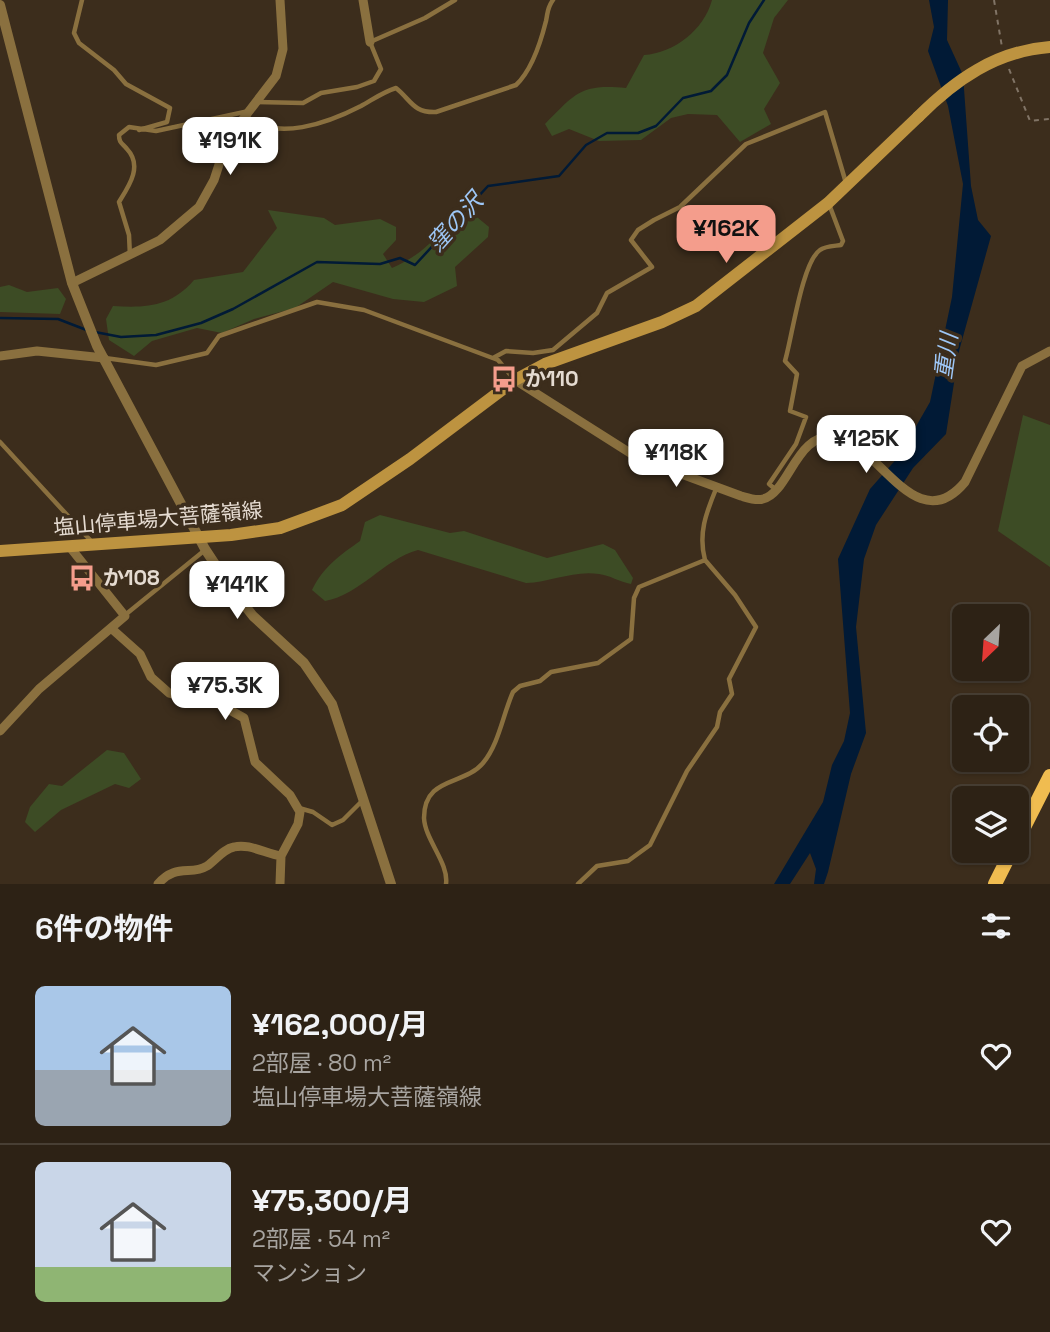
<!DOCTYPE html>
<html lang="ja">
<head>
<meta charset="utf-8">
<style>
  body { margin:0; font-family:"Space Grotesk","Noto Sans JP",sans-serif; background:#352a1e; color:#f1f3f6; height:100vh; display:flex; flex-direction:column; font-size:26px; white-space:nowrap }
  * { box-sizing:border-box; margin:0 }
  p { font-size:23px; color:#a7a4a0 }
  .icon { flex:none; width:38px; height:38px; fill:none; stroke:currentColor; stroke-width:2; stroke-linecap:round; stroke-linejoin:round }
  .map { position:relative; height:884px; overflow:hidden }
  .side { display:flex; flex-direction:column; background:#2d2215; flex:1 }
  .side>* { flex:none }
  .needle { width:46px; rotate:205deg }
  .buttons { position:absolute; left:952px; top:604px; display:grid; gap:14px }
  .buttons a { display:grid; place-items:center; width:77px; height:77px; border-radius:10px; background:#2d2215; box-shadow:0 2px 5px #0004,0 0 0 2px #483f34; font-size:35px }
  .price { position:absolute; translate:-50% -60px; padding:0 16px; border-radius:14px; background:#fff; color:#222; font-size:23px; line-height:46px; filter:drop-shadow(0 2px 4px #0008) }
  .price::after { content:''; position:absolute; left:50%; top:42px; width:21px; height:16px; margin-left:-10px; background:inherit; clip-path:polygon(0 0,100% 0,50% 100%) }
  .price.current { background:#f49d8c; color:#111 }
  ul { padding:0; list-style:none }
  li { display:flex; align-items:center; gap:21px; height:175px; padding:0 35px }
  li+li { border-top:2px solid #483f34 }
  li span { display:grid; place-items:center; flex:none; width:196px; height:140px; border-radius:10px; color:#555 }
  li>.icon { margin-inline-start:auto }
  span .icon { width:84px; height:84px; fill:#fffc; stroke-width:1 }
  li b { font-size:30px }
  h2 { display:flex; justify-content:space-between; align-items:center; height:84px; padding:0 35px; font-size:30px }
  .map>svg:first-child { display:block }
  .green { fill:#3d4c25 }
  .water { fill:#011a36 }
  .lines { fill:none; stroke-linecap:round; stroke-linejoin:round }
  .stream { stroke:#011a36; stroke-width:2.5 }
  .path { stroke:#817466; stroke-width:2; stroke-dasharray:5 5; stroke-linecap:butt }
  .service { stroke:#8a703f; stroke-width:4.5 }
  .minor { stroke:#8a703f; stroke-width:9 }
  .tertiary { stroke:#8a703f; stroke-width:10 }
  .secondary { stroke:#bd9340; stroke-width:12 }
  .trunk { stroke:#f0bc50; stroke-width:14 }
  .secondary-bridge { stroke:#bd9340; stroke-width:12 }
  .labels { text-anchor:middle; stroke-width:7; stroke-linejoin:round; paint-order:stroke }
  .poi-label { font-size:21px; font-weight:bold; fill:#e5dbd1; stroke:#3c2d1c; text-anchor:start }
  .street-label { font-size:21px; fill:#e5dbd1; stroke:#3c2d1c }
  .water-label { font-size:23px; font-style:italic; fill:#9ec7f7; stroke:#3c2d1c }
</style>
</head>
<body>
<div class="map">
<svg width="1050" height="884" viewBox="0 0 1050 884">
  <rect width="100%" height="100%" fill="#3c2d1c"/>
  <path class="green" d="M712 0H788L774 18 763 53 780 83 764 109 771 124 740 142 717 115 688 114 671 118 641 140 599 141 569 129 552 136 545 124C576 93 580 84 626 88L644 55C674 53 704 30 712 0Z
    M268 210 324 218 335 225 380 219 396 227V240L383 254 392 268C421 255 436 240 453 214L472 213 489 227 488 237 455 267 457 286 424 302 393 299 333 282 295 308 254 319 222 333 197 328 152 341 134 356 109 340 106 319 113 306C146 308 171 307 194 280L243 272 277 228Z
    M9 285 27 292 58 288 66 299 60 314 0 312V287Z
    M1023 415 1050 425V567L998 531Z
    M380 515 450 533 464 531 547 558 603 544 615 550 633 578 631 584C620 582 609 575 599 574 574 570 551 582 526 583L418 550C384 559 360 595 325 601L312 590C324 566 339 556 360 541L365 522Z
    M107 750 124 753 141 779 129 788 115 784 61 810 35 832 25 822 30 807 49 784 62 786Z"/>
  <path class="water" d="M929 0H948L947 40 963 75 971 186 978 220 991 236 959 351 946 434 913 468 876 525 864 559 856 627 866 733 851 774 828 872 824 884H814L816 869 810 853 790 884H774L823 802 832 765 844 741 850 713 838 559 870 489 899 456 930 402 952 297 963 184 948 106 928 51 934 27Z"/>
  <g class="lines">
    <path class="stream" d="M0 318 58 319 89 331
      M95 332 121 337 156 335 201 323 233 309 317 262 380 264 400 258 415 265 488 186 559 176 586 145 607 133H638L656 126 683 98 711 91 727 75 749 23 764 0"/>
    <path class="path" d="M994 0 1002 47
      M1009 69 1030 121 1050 119"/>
    <path class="service" d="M82 0 74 33 79 43 114 70 126 84 170 108 167 122 139 130
      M257 102 303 103 321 93 357 87 374 81 381 69 370 42 425 18 455 0
      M246 116C276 142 328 123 361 106 372 100 383 92 396 88 411 100 413 113 436 112L516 85C531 71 541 41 546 21 548 12 547 8 553 0
      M130 256 129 235 119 202C129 186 143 166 127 149 122 143 119 143 119 135L129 127 156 131 249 111
      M105 358 156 365 207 353 219 336 317 302 364 310 498 360 513 378
      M493 358 506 351 533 353 553 350 597 313 607 293 652 267 631 240 638 230 654 220 680 207 746 144 825 112 846 183
      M0 442 91 541
      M775 489 769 484 796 444 806 417 790 411 797 374 785 361C792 338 802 262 820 250 825 246 835 246 841 245L843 241 829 204
      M125 615 205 550
      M299 808 313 812 332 825 343 820 363 800
      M446 884C449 863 425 840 424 818 424 776 464 786 483 763 499 744 503 714 513 692L520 686 540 681 551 672 598 663 631 639 634 598 639 587 705 560C698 534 706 513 716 489
      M578 884 597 866 628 861 650 845 687 771 717 727 720 712 732 694 729 679 756 627 735 595 705 560"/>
    <path class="minor" d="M363 0 370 42
      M72 283 160 240 199 207 214 180 227 140 276 76 283 49 280 0
      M0 356 37 351 104 358
      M515 380 638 458 741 496C748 498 756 501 763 499 790 492 796 430 837 437 878 443 916 541 965 482L1022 366 1050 351
      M112 629 140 654 151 677 169 693 219 704 244 718 255 762 290 795 300 812 298 824 281 856 280 884
      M0 731 39 689 125 616 69 546
      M158 884C176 863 191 876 207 866 216 860 223 849 234 847 249 843 266 854 281 856"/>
    <path class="tertiary" d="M0 5 72 283 97 346 205 549 230 587 253 616 304 663 332 704 391 884"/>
    <path class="secondary" d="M0 551 231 535 280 528 342 505 410 459 515 380 545 364 662 322 696 306 828 203 918 117"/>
    <path class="trunk" d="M1017 841 1050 776
      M995 884 1012 850"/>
    <path class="secondary-bridge" d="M918 117C955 80 996 51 1050 47"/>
  </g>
  <defs>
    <g id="bus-bare" transform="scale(2.1)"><path d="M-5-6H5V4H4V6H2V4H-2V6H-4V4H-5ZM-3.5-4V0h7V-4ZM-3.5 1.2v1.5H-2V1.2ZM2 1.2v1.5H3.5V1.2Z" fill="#f49d8c" stroke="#3c2d1c" stroke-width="2.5" paint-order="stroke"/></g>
  </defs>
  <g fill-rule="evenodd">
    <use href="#bus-bare" x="504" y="379"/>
    <use href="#bus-bare" x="82" y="578"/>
  </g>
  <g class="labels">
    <g class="poi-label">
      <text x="525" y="386">か110</text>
      <text x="103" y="585">か108</text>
    </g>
    <g class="street-label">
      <text transform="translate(158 519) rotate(-5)" y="7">塩山停車場大菩薩嶺線</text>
    </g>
    <g class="water-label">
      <text transform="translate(455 222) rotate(-48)" y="8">窪の沢</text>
      <text transform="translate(946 356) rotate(-82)" y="8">重川</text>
    </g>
  </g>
</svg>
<div class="buttons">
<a><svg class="needle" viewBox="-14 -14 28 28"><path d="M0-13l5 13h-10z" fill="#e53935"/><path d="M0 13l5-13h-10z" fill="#a7a4a0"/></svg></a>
<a><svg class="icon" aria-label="locate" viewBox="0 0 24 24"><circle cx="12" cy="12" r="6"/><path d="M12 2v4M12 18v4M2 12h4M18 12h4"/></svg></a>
<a><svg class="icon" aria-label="layers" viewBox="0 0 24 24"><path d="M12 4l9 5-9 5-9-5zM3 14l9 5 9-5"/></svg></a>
</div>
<b class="price" style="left:230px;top:177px">¥191K</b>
<b class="price current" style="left:726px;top:265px">¥162K</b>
<b class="price" style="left:866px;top:475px">¥125K</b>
<b class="price" style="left:676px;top:489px">¥118K</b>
<b class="price" style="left:237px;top:621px">¥141K</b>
<b class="price" style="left:225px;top:722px">¥75.3K</b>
</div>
<section class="side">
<h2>6件の物件<svg class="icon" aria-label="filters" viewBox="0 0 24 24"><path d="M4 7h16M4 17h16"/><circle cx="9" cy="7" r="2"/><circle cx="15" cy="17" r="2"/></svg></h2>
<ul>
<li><span style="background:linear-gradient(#a9c7e8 60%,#9aa5b1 0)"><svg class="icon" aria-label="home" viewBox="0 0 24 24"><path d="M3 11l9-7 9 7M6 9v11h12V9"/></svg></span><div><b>¥162,000/月</b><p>2部屋 · 80 m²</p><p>塩山停車場大菩薩嶺線</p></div><svg class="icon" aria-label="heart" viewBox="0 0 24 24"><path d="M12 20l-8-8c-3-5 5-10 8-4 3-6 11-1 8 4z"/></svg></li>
<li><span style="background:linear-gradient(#c9d6e8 75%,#8fb573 0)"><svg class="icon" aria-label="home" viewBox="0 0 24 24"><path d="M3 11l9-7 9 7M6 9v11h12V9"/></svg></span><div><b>¥75,300/月</b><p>2部屋 · 54 m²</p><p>マンション</p></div><svg class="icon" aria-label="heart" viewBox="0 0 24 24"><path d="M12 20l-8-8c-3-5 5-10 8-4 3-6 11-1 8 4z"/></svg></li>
</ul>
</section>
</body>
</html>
